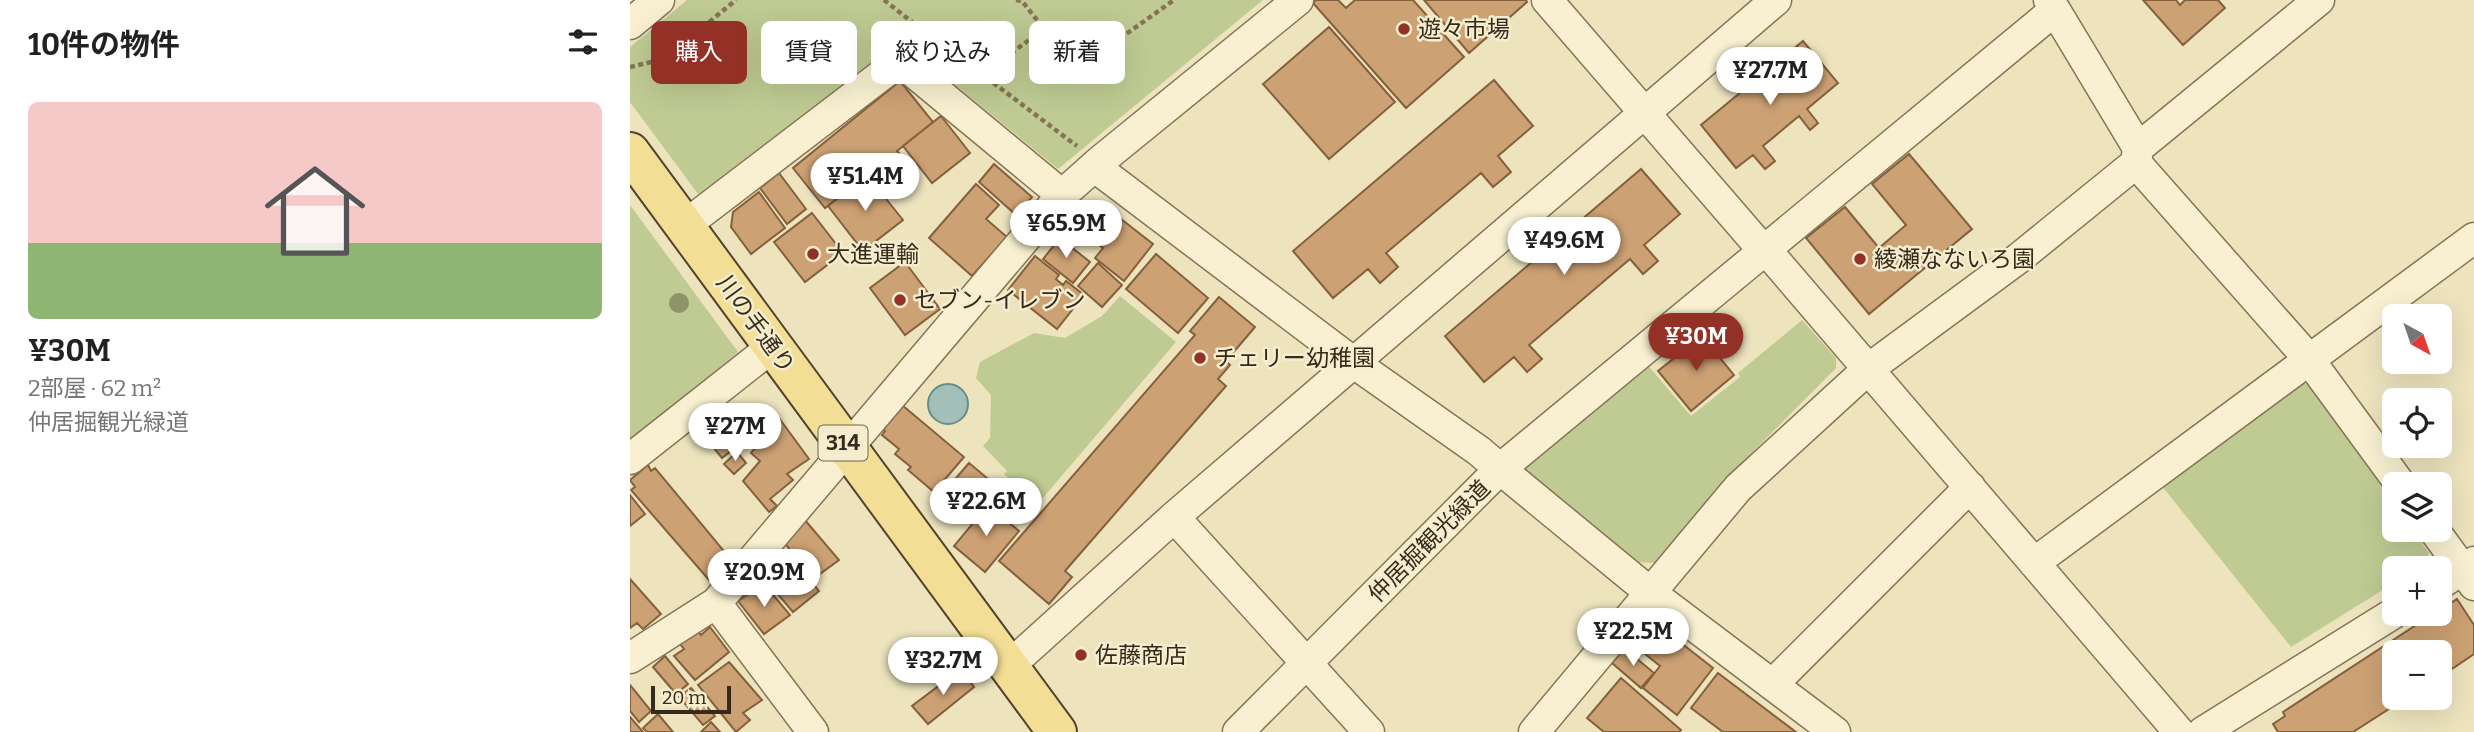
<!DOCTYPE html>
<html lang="ja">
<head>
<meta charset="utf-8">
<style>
  body { margin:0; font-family:Bitter,"Noto Sans JP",serif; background:#f2f2f2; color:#222; height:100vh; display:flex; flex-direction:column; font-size:26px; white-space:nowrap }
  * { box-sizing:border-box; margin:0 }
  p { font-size:23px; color:#767676 }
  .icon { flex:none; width:38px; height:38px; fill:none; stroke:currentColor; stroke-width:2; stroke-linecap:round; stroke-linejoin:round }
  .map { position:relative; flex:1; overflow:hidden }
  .panel { display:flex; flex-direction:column; background:#fff; width:630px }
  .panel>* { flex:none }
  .hud { position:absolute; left:21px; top:21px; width:665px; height:63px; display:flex; gap:14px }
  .needle { width:46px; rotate:140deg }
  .buttons { position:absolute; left:1752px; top:304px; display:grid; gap:14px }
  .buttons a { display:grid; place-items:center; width:70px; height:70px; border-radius:10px; background:#fff; box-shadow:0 7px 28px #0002; font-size:35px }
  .scale { position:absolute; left:21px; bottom:18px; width:80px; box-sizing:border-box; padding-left:7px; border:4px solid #352a1c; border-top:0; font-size:19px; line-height:24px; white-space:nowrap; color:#352a1c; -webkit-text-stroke:5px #f5edce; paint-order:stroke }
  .price { position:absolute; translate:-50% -60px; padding:0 16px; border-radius:24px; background:#fff; color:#222; font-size:23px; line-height:46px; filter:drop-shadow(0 2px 4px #0008) }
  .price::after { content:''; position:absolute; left:50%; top:42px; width:21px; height:16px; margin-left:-10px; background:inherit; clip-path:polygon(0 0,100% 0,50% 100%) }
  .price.on { background:#943127; color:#fff }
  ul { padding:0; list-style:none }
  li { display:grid; align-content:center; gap:14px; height:371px; padding:0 28px }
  li span { display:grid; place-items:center; height:217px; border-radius:10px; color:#555 }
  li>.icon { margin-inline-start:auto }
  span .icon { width:126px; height:126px; fill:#fffc; stroke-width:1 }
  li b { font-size:30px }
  h2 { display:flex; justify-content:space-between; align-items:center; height:84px; padding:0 28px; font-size:30px }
  .chip { padding:0 24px; border-radius:10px; background:#fff; box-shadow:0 7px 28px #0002; font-size:24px; line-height:63px }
  .chip.on { background:#943127; color:#fff }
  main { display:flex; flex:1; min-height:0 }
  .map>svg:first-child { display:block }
  .green { fill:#bfcb93 }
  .water { fill:#a2bfb9; stroke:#698c87; stroke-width:2 }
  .building { fill:#cca174; stroke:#85603d; stroke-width:2 }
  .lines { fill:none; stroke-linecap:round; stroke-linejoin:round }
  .minor-casing { stroke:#867457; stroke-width:33 }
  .major-casing { stroke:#53422c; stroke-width:42 }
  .path { stroke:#867457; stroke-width:4.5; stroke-dasharray:5 3.5; stroke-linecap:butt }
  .minor { stroke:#f8f0d1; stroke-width:30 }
  .major { stroke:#f2de95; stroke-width:38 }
  .tree { fill:#8e9368 }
  .poi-dot { fill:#943127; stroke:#f5edce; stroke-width:2.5 }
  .labels { text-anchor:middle; stroke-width:5; stroke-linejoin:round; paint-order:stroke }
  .shield { fill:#f5edce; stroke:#6f6451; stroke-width:2 }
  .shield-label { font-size:21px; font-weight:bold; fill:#352a1c }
  .poi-label { font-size:23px; fill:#352a1c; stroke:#f5edce; text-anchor:start }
  .street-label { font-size:23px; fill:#352a1c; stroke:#f5edce }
</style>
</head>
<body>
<main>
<section class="panel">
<h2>10件の物件<svg class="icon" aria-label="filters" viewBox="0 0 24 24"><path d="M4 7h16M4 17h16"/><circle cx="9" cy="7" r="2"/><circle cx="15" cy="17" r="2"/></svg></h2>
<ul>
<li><span style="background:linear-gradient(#f6c9c9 65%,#8fb573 0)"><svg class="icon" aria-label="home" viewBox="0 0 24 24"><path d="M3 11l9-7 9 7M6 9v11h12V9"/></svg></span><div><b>¥30M</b><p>2部屋 · 62 m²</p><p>仲居掘観光緑道</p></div></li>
</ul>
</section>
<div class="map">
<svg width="1844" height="732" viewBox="0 0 1844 732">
  <rect width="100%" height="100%" fill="#ede4be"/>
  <path class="green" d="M57 0H633L428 169 273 42 77 192 68 194 0 102V47Z
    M0 205 108 352 0 440Z
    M490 296 546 342 406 506 374 474 377 471 353 446 360 438 361 395 346 378 350 362 404 333 435 338 472 316Z
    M1172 320 1206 358V368L1090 485 1025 563 1008 562 895 471 896 460 1015 362 1061 416 1110 377 1108 373Z
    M1669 384H1680L1764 504V530H1783L1799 553 1796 563 1787 569H1764V583L1661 647 1531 485Z"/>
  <path class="water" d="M298 404a20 20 0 1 1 40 0a20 20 0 1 1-40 0Z"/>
  <path class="building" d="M686 0H708L716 8 725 0H783L834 57 776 108 683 3Z
    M794 0H896L897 2 839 53Z
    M1513 0H1546L1550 5 1555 0H1588L1595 8 1553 45Z
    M699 27 765 102 699 159 633 84Z
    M1173 41 1208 83 1177 109 1188 123 1180 130 1169 116 1133 146 1145 161 1135 169 1123 155 1106 168 1071 125Z
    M864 80 903 126 868 156 881 172 863 187 851 173 756 253 768 267 750 283 738 269 703 298 663 251Z
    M270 81 303 122 267 151 279 164 260 179 249 165 195 208 163 168Z
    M311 116 340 153 302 183 273 146Z
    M1279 154 1342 229 1239 314 1176 238 1215 207 1249 248 1276 225 1242 184Z
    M364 164 402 197 386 215 349 182Z
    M1011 169 1050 214 1014 245 1028 261 1013 274 1000 259 899 345 912 359 897 372 884 357 854 382 815 336Z
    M149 173 176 209 157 224 130 188Z
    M237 175 273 220 233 251 198 206Z
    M346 184 369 205 356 219 377 237 342 276 299 238Z
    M129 192 155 228 121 254 101 227 103 212Z
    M182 213 213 253 175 282 144 242Z
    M491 219 523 244 494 281 465 258 473 248 463 240 472 229 479 234Z
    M430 238 460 262 443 283 413 259Z
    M526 254 578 298 548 333 496 289Z
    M405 256 429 275 426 279 433 285 436 281 454 295 427 329 378 290Z
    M275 262 310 309 275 335 240 288Z
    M468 263 492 285 472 307 448 286Z
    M589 297 625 327 596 361 600 365 588 379 596 386 435 571 442 577 419 604 369 561 565 335 560 331Z
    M1072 336 1104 375 1061 411 1028 371Z
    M272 405 334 457 304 492 278 470 281 467 265 454 269 449 252 435 255 431 252 428Z
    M95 415 116 439 92 458 71 432Z
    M149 418 179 459 157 474 163 480 140 499 147 506 139 512 113 481 130 461 121 453Z
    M107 452 116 463 104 474 94 464Z
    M339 463 357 478 339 499 321 484Z
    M18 465 21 471 25 468 98 556 83 567 87 572 79 580 1 490 5 487 0 480Z
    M0 495 15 514 0 526Z
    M358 505 389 531 355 572 324 546Z
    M174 519 209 560 183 579 154 542Z
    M156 551 189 591 163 612 129 572Z
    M0 579 31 614 13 629 7 623 0 628Z
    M134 584 160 615 134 634 108 601Z
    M1827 599 1844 625V654L1810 677V653H1764V698H1776L1723 732H1648L1643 724 1655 716 1653 712 1803 614H1810V610Z
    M1028 625 1083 668 1047 715 1013 688 1030 666 1009 649Z
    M80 627 99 652 65 680 44 656 54 649 50 644 67 630 71 635Z
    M994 648 1024 673 1011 688 982 663Z
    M35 656 58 684 46 694 23 667Z
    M99 662 132 700 113 713 120 720 106 732 68 685Z
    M331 669 344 687 298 724 282 706Z
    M1088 673 1166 732H1093L1061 708Z
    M991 678 1051 730 1049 732H974L957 718Z
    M0 685 21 711 9 722 0 711Z
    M61 688 85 716 73 725 49 697Z
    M28 714 43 732H17L13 728Z
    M0 717 13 732H0Z
    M81 722 90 732H71Z"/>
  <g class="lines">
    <g class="minor-casing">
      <path id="minor" d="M917 0 1133 250 1143 258 1549 732
        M1419 0 1508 148 1506 163 1678 358 1771 485
        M0 24 29 0
        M270 61 432 195
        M1508 148 1689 0
        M465 167 724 363 849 451 870 469 608 732
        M54 226 270 61 282 49
        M0 459 142 347
        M544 517 739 732
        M1804 530 1844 585
        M1404 563 1844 238
        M1810 584 1844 562
        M86 603 183 732
        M0 658 86 603 432 195 469 162 668 0
        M379 666 544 517 1146 0
        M1143 684 1340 487
        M904 732 1108 488 1237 370 1389 258 1506 163
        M1205 732 1022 594 870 469 1425 10
        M1573 732 1764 613"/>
    </g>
    <g class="major-casing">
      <path id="major" d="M0 152 427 732"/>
    </g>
    <path class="path" d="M254 0 282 22
      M386 0 392 1 414 29 447 52 482 44 544 0
      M309 42 447 146
      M0 67 34 59 106 0
      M360 80 380 54 414 29"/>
    <use href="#minor" class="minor"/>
    <use href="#major" class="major"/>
  </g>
  <circle class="tree" cx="49" cy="303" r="10"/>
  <g class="poi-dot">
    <circle cx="774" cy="29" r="7"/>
    <circle cx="183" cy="254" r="7"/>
    <circle cx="1230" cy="259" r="7"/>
    <circle cx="270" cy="300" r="7"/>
    <circle cx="570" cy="358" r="7"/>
    <circle cx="451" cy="655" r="7"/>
  </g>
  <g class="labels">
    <rect class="shield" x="188.5" y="425.5" width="49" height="35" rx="5"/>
    <g class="shield-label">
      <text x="213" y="450">314</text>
    </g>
    <g class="poi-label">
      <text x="788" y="37">遊々市場</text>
      <text x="197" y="262">大進運輸</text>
      <text x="1244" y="267">綾瀬なないろ園</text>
      <text x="284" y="308">セブン-イレブン</text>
      <text x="584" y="366">チェリー幼稚園</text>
      <text x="465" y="663">佐藤商店</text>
    </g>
    <g class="street-label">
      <text transform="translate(126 324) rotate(54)" y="8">川の手通り</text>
      <text transform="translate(799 541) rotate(-45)" y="8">仲居掘観光緑道</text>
    </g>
  </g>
</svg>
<div class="buttons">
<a><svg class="needle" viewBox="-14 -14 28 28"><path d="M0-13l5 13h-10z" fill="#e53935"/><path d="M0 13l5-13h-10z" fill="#767676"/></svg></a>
<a><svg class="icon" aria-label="locate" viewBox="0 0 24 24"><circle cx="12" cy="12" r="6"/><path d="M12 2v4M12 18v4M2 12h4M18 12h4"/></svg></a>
<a><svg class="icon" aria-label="layers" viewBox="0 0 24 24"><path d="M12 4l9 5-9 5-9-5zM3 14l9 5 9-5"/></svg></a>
<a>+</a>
<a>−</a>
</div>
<div class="scale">20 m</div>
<b class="price" style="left:1140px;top:107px">¥27.7M</b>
<b class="price" style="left:235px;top:213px">¥51.4M</b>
<b class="price" style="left:436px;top:260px">¥65.9M</b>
<b class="price" style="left:934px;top:277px">¥49.6M</b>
<b class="price on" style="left:1066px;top:373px">¥30M</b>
<b class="price" style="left:105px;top:463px">¥27M</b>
<b class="price" style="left:356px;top:538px">¥22.6M</b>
<b class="price" style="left:134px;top:609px">¥20.9M</b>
<b class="price" style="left:1003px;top:668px">¥22.5M</b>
<b class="price" style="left:313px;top:697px">¥32.7M</b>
<div class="hud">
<a class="chip on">購入</a>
<a class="chip">賃貸</a>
<a class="chip">絞り込み</a>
<a class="chip">新着</a>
</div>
</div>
</main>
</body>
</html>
